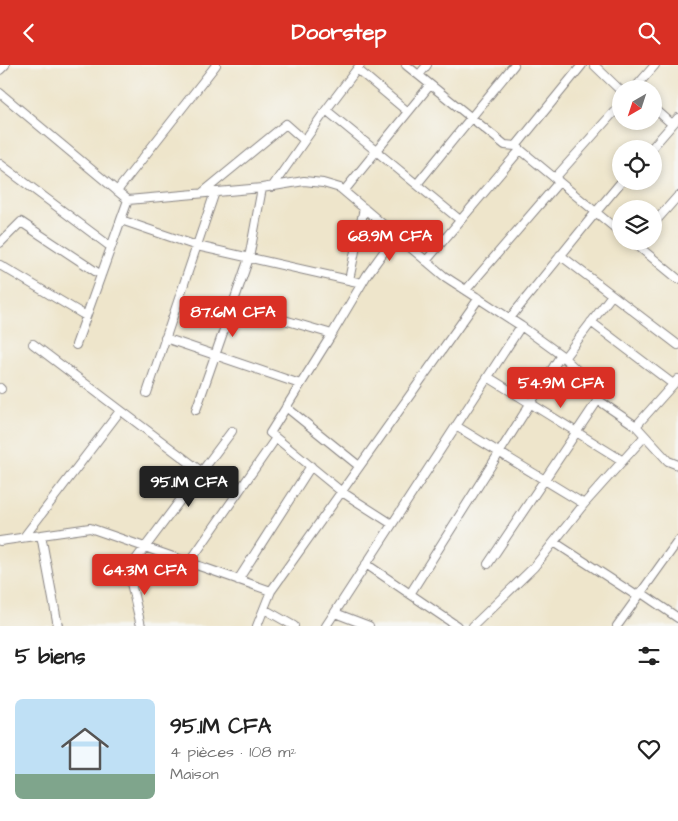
<!DOCTYPE html>
<html lang="fr">
<head>
<meta charset="utf-8">
<style>
  body { margin:0; font-family:"Architects Daughter",sans-serif; background:#f6f6f6; color:#222; height:100vh; display:flex; flex-direction:column; font-size:19px; white-space:nowrap }
  * { box-sizing:border-box; margin:0 }
  p { font-size:16px; color:#767676 }
  .icon { flex:none; width:28px; height:28px; fill:none; stroke:currentColor; stroke-width:2; stroke-linecap:round; stroke-linejoin:round }
  .map { position:relative; height:561px; overflow:hidden }
  .drawer { display:flex; flex-direction:column; background:#fff; flex:1 }
  .drawer>* { flex:none }
  .needle { width:32px; rotate:219deg }
  .tools { position:absolute; left:612px; top:15px; display:grid; gap:10px }
  .tools a { display:grid; place-items:center; width:50px; height:50px; border-radius:50%; background:#fff; box-shadow:0 2px 8px #0003; font-size:25px }
  .price { position:absolute; translate:-50% -42px; padding:0 11px; border-radius:5px; background:#d93025; color:#fff; font-size:16px; line-height:32px; filter:drop-shadow(0 1px 2px #0008) }
  .price::after { content:''; position:absolute; left:50%; top:30px; width:15px; height:11px; margin-left:-8px; background:inherit; clip-path:polygon(0 0,100% 0,50% 100%) }
  .price.on { background:#222; color:#fff }
  ul { padding:0; list-style:none }
  li { display:flex; align-items:center; gap:15px; height:125px; padding:0 15px }
  li span { display:grid; place-items:center; flex:none; width:140px; height:100px; border-radius:8px; color:#555 }
  li>.icon { margin-inline-start:auto }
  span .icon { width:60px; height:60px; fill:#fffc; stroke-width:1 }
  li b { font-size:21px }
  h2 { display:flex; justify-content:space-between; align-items:center; height:60px; padding:0 15px; font-size:21px }
  header { display:flex; justify-content:space-between; align-items:center; height:65px; padding:0 15px; background:#d93025; color:#fff; font-size:22px; font-weight:700 }
  .map>svg:first-child { display:block }
  .lines { fill:none; stroke-linecap:round; stroke-linejoin:round }
  .street-casing { stroke:#888483; stroke-width:10 }
  .street { stroke:#fff; stroke-width:8 }
</style>
</head>
<body>
<header><svg class="icon" aria-label="back" viewBox="0 0 24 24"><path d="M15 5l-7 7 7 7"/></svg>Doorstep<svg class="icon" aria-label="search" viewBox="0 0 24 24"><circle cx="10" cy="10" r="6"/><path d="M15 15l6 6"/></svg></header>
<div class="map">
<svg width="678" height="561" viewBox="0 0 678 561">
  <rect width="100%" height="100%" fill="#f6f6f2"/>
  <filter id="ink" filterUnits="userSpaceOnUse"><feTurbulence type="fractalNoise" baseFrequency=".02" numOctaves="2"/><feDisplacementMap in="SourceGraphic" scale="10" xChannelSelector="R" yChannelSelector="G"/><feConvolveMatrix kernelMatrix="1 2 1 2 8 2 1 2 1" color-interpolation-filters="sRGB"/></filter>
  <filter id="wash" filterUnits="userSpaceOnUse"><feTurbulence type="fractalNoise" baseFrequency=".0096" numOctaves="4" result="noise"/><feDisplacementMap in="SourceGraphic" scale="20" xChannelSelector="R" yChannelSelector="G"/><feGaussianBlur stdDeviation="1.12" result="paint"/><feColorMatrix in="noise" values="0 0 0 0 0 0 0 0 0 0 0 0 0 0 0 0 0 1.4 0 .05"/><feComposite in="paint" operator="in"/></filter>
  <g filter="url(#wash)">
    <rect width="100%" height="100%" fill="#eee5cb"/>
  </g>
  <g filter="url(#ink)">
    <g class="lines">
      <g class="street-casing">
        <path id="street" d="M406 0 505 80 516 81 621 168
          M594 0 621 26
          M357 4 408 47
          M0 5 5 0
          M419 10 427 0
          M634 24 655 0
          M0 28 128 135 262 123 304 116 323 118 340 123 444 211 521 261 561 290 581 309 598 335 636 361 668 396 678 400
          M654 43 672 59
          M326 45 460 155
          M516 81 582 0
          M651 84 678 53
          M0 99 111 182
          M555 113 621 39
          M417 119 514 0
          M272 122 326 45 360 0
          M117 126 216 0
          M344 126 430 20
          M202 128 286 59 304 75
          M121 155 197 181 362 218
          M654 158 678 131
          M632 176 678 214
          M0 178 21 157 101 210
          M560 190 678 280
          M426 196 520 85
          M0 200 86 251
          M349 215 364 143
          M466 225 559 117
          M233 240 332 269
          M510 253 596 147 622 116
          M591 257 673 319
          M165 273 300 319
          M33 279 202 407
          M76 280 128 135
          M564 293 612 230
          M488 312 623 396
          M0 323 1 324
          M147 328 215 127
          M286 342 359 401
          M196 345 249 193 262 123
          M456 361 584 439
          M636 361 678 314
          M392 459 342 427 270 368 332 269 367 210 396 170
          M41 470 58 561
          M24 472 120 346
          M0 476 90 463 271 526
          M554 477 637 531
          M189 498 276 373
          M366 499 457 561
          M488 499 598 335
          M238 515 311 401
          M640 527 678 553
          M410 529 561 290
          M264 544 294 561
          M335 548 369 561
          M141 561 128 505 232 366
          M257 561 271 526 479 233
          M326 561 521 261
          M473 561 534 502 584 439 645 371
          M617 561 678 476"/>
      </g>
      <use href="#street" class="street"/>
    </g>
  </g>
</svg>
<div class="tools">
<a><svg class="needle" viewBox="-14 -14 28 28"><path d="M0-13l5 13h-10z" fill="#e53935"/><path d="M0 13l5-13h-10z" fill="#767676"/></svg></a>
<a><svg class="icon" aria-label="locate" viewBox="0 0 24 24"><circle cx="12" cy="12" r="6"/><path d="M12 2v4M12 18v4M2 12h4M18 12h4"/></svg></a>
<a><svg class="icon" aria-label="layers" viewBox="0 0 24 24"><path d="M12 4l9 5-9 5-9-5zM3 14l9 5 9-5"/></svg></a>
</div>
<b class="price" style="left:390px;top:197px">68.9M CFA</b>
<b class="price" style="left:233px;top:273px">87.6M CFA</b>
<b class="price" style="left:561px;top:344px">54.9M CFA</b>
<b class="price on" style="left:189px;top:443px">95.1M CFA</b>
<b class="price" style="left:145px;top:531px">64.3M CFA</b>
</div>
<section class="drawer">
<h2>5 biens<svg class="icon" aria-label="filters" viewBox="0 0 24 24"><path d="M4 7h16M4 17h16"/><circle cx="9" cy="7" r="2"/><circle cx="15" cy="17" r="2"/></svg></h2>
<ul>
<li><span style="background:linear-gradient(#bfe0f5 75%,#7fa58c 0)"><svg class="icon" aria-label="home" viewBox="0 0 24 24"><path d="M3 11l9-7 9 7M6 9v11h12V9"/></svg></span><div><b>95.1M CFA</b><p>4 pièces · 108 m²</p><p>Maison</p></div><svg class="icon" aria-label="heart" viewBox="0 0 24 24"><path d="M12 20l-8-8c-3-5 5-10 8-4 3-6 11-1 8 4z"/></svg></li>
</ul>
</section>
</body>
</html>
